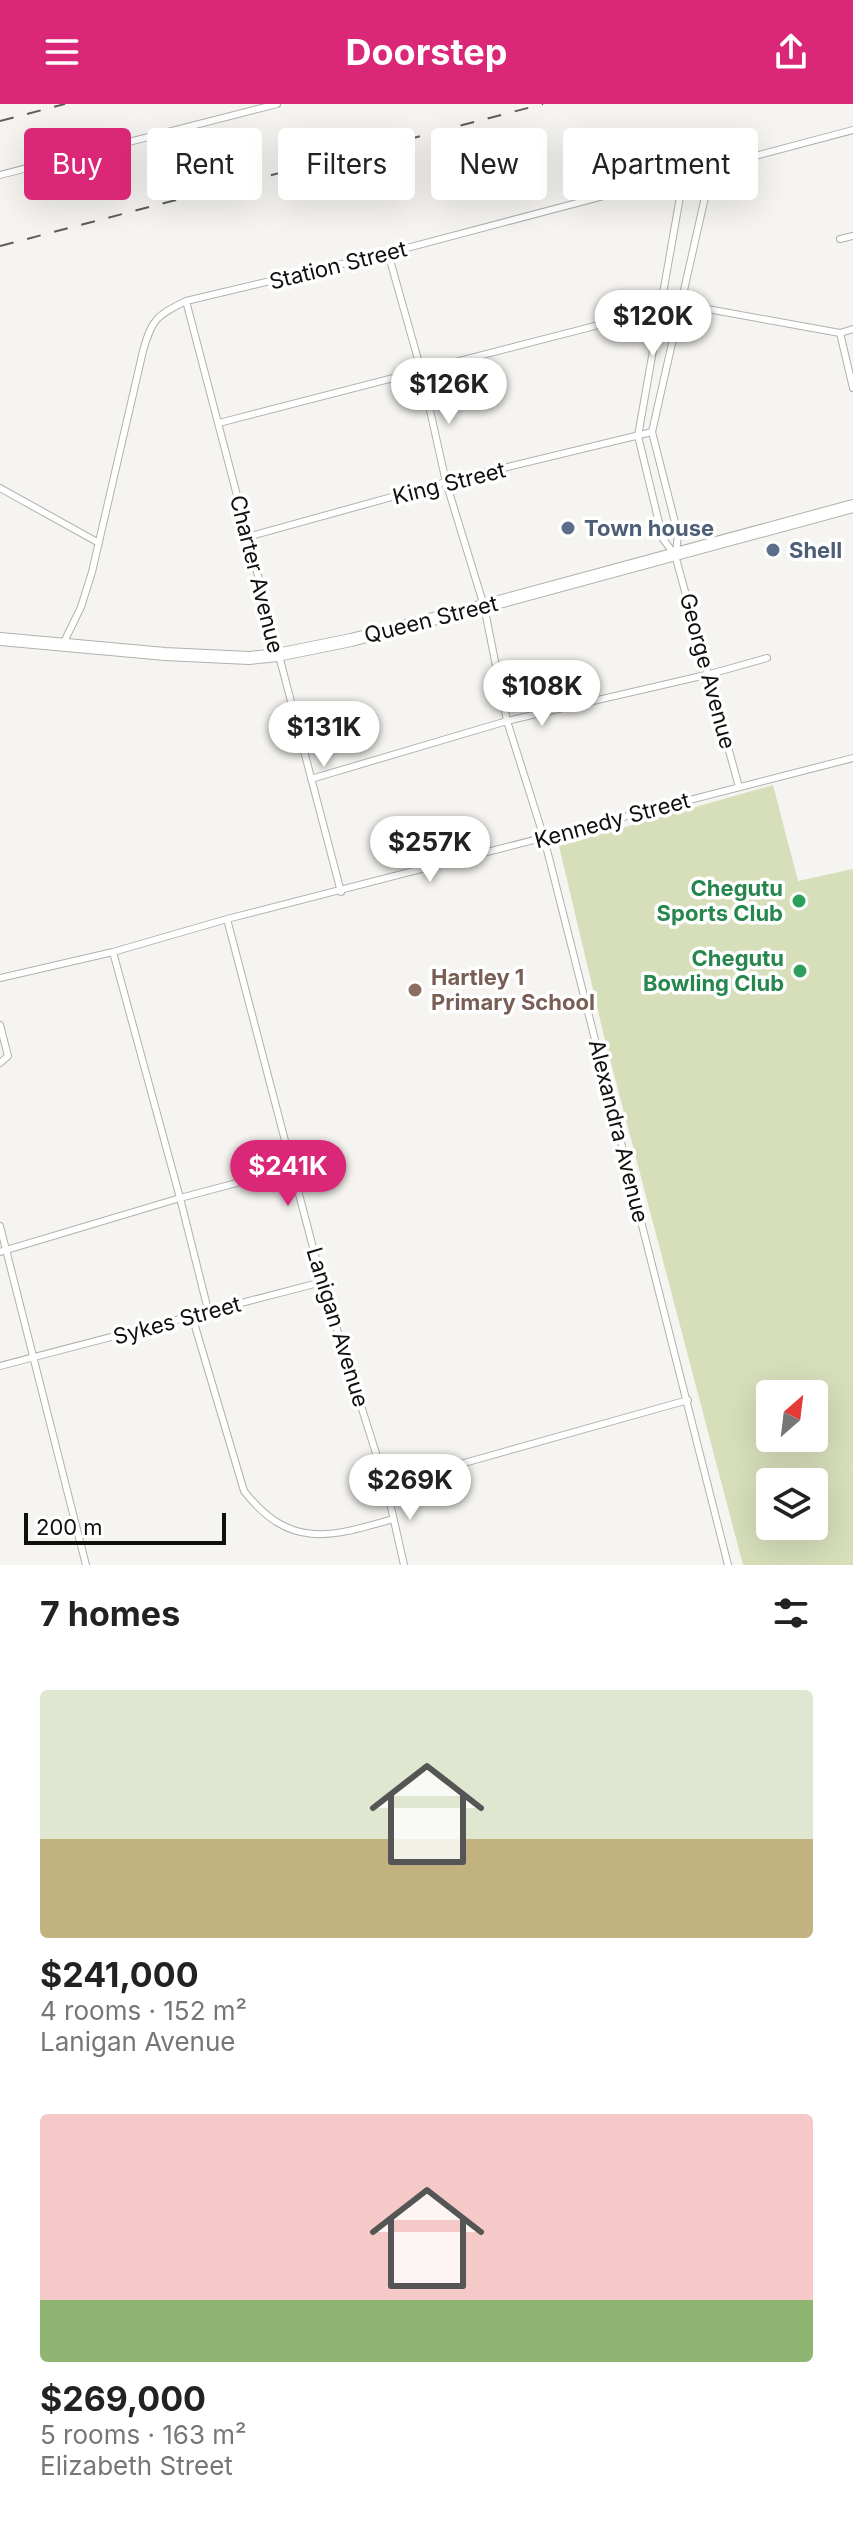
<!DOCTYPE html>
<html lang="en">
<head>
<meta charset="utf-8">
<style>
  body { margin:0; font-family:Inter,sans-serif; background:#f2f2f2; color:#222; height:100vh; display:flex; flex-direction:column; font-size:30px; white-space:nowrap }
  * { box-sizing:border-box; margin:0 }
  p { font-size:26px; color:#767676 }
  .icon { flex:none; width:44px; height:44px; fill:none; stroke:currentColor; stroke-width:2; stroke-linecap:round; stroke-linejoin:round }
  .map { position:relative; height:1461px; overflow:hidden }
  .sheet { display:flex; flex-direction:column; background:#fff; flex:1 }
  .sheet>* { flex:none }
  .banner { position:absolute; left:24px; top:24px; width:806px; height:72px; display:flex; gap:16px }
  .needle { width:52px; rotate:28deg }
  .controls { position:absolute; left:756px; top:1276px; display:grid; gap:16px }
  .controls a { display:grid; place-items:center; width:72px; height:72px; border-radius:8px; background:#fff; box-shadow:0 8px 32px #0002; font-size:40px }
  .scale { position:absolute; left:24px; bottom:20px; width:202px; box-sizing:border-box; padding-left:8px; border:4px solid #0f0f0d; border-top:0; font-size:22px; line-height:28px; white-space:nowrap; color:#0f0f0d; -webkit-text-stroke:6px #fff; paint-order:stroke }
  .price { position:absolute; translate:-50% -68px; padding:0 18px; border-radius:28px; background:#fff; color:#222; font-size:26px; line-height:52px; filter:drop-shadow(0 2px 4px #0008) }
  .price::after { content:''; position:absolute; left:50%; top:48px; width:24px; height:18px; margin-left:-12px; background:inherit; clip-path:polygon(0 0,100% 0,50% 100%) }
  .price.current { background:#db2777; color:#fff }
  ul { padding:0; list-style:none }
  li { display:grid; align-content:center; gap:16px; height:424px; padding:0 40px }
  li span { display:grid; place-items:center; height:248px; border-radius:8px; color:#555 }
  li>.icon { margin-inline-start:auto }
  span .icon { width:144px; height:144px; fill:#fffc; stroke-width:1 }
  li b { font-size:34px }
  h2 { display:flex; justify-content:space-between; align-items:center; height:96px; padding:0 40px; font-size:34px }
  .chip { padding:0 28px; border-radius:8px; background:#fff; box-shadow:0 8px 32px #0002; font-size:28px; line-height:72px }
  .chip.current { background:#db2777; color:#fff }
  header { display:flex; justify-content:space-between; align-items:center; height:104px; padding:0 40px; background:#db2777; color:#fff; font-size:36px; font-weight:700 }
  .map>svg:first-child { display:block }
  .green { fill:#d6deba; fill-rule:evenodd }
  .lines { fill:none; stroke-linecap:round; stroke-linejoin:round }
  .street-casing { stroke:#b2b1ad; stroke-width:8 }
  .highway-casing { stroke:#b2b1ad; stroke-width:14 }
  .street { stroke:#fff; stroke-width:6 }
  .highway { stroke:#fff; stroke-width:12 }
  .rail { stroke:#5e5d5b; stroke-width:2; stroke-dasharray:14 14; stroke-linecap:butt }
  .service-dot { fill:#5c6f8a; stroke:#fff; stroke-width:3 }
  .leisure-dot { fill:#2e9e5b; stroke:#fff; stroke-width:3 }
  .education-dot { fill:#8d6e63; stroke:#fff; stroke-width:3 }
  .labels { text-anchor:middle; stroke-width:7; stroke-linejoin:round; paint-order:stroke }
  .street-label { font-size:22px; fill:#0f0f0d; stroke:#fff }
  .service-label { font-size:22px; font-weight:bold; fill:#4e5e75; stroke:#fff; text-anchor:start }
  .leisure-label { font-size:22px; font-weight:bold; fill:#27864d; stroke:#fff; text-anchor:end }
  .education-label { font-size:22px; font-weight:bold; fill:#785e54; stroke:#fff; text-anchor:start }
</style>
</head>
<body>
<header><svg class="icon" aria-label="menu" viewBox="0 0 24 24"><path d="M4 6h16M4 12h16M4 18h16"/></svg>Doorstep<svg class="icon" aria-label="share" viewBox="0 0 24 24"><path d="M12 15V3M7 8l5-5 5 5M5 13v7h14v-7"/></svg></header>
<div class="map">
<svg width="853" height="1461" viewBox="0 0 853 1461">
  <rect width="100%" height="100%" fill="#f5f4f0"/>
  <path class="green" d="M773 681 798 777 853 765V1461H743L605 936 559 742ZM814 1290V1334H770V1290ZM814 1378V1422H770V1378Z"/>
  <g class="lines">
    <g class="street-casing">
      <path id="street" d="M684 70 638 332 663 435 675 451 739 683
        M0 71 277 0
        M840 135 853 132
        M388 149 421 266 446 378 484 502 507 617 544 734 728 1461
        M186 197 341 788
        M840 229 853 284
        M219 319 680 200 840 229 853 225
        M0 384 99 439
        M247 433 446 378 652 328
        M676 449 678 430 652 328 712 62
        M63 540 81 503 92 468 143 247C152 215 156 212 186 197L388 149 853 26
        M311 675 507 617 710 570 767 554
        M227 815 322 1178 386 1381 404 1461
        M113 848 180 1094 208 1206
        M0 874 113 848 227 815 853 654
        M0 921 8 952 0 959
        M0 1122 86 1461
        M0 1148 180 1094 293 1064
        M192 1212 244 1387C290 1446 331 1433 393 1415
        M0 1262 322 1178
        M386 1381 688 1296"/>
    </g>
    <g class="highway-casing">
      <path id="highway" d="M0 535 165 550 249 554 277 551 351 536 484 502 853 402"/>
    </g>
    <use href="#street" class="street"/>
    <use href="#highway" class="highway"/>
    <path class="rail" d="M0 17 65 0
      M0 142 543 0"/>
  </g>
  <g class="service-dot">
    <circle cx="568" cy="424" r="8"/>
    <circle cx="773" cy="446" r="8"/>
  </g>
  <g class="leisure-dot">
    <circle cx="799" cy="797" r="8"/>
    <circle cx="800" cy="867" r="8"/>
  </g>
  <circle class="education-dot" cx="415" cy="886" r="8"/>
  <g class="labels">
    <g class="street-label">
      <text transform="translate(338 161) rotate(-14)" y="8">Station Street</text>
      <text transform="translate(449 379) rotate(-14)" y="8">King Street</text>
      <text transform="translate(257 470) rotate(76)" y="8">Charter Avenue</text>
      <text transform="translate(431 515) rotate(-14)" y="8">Queen Street</text>
      <text transform="translate(708 567) rotate(75)" y="8">George Avenue</text>
      <text transform="translate(612 716) rotate(-15)" y="8">Kennedy Street</text>
      <text transform="translate(619 1027) rotate(76)" y="8">Alexandra Avenue</text>
      <text transform="translate(177 1216) rotate(-15)" y="8">Sykes Street</text>
      <text transform="translate(338 1223) rotate(73)" y="8">Lanigan Avenue</text>
    </g>
    <g class="service-label">
      <text x="584" y="432">Town house</text>
      <text x="789" y="454">Shell</text>
    </g>
    <g class="leisure-label">
      <text x="783" y="792">Chegutu<tspan x="783" dy="25">Sports Club</tspan></text>
      <text x="784" y="862">Chegutu<tspan x="784" dy="25">Bowling Club</tspan></text>
    </g>
    <g class="education-label">
      <text x="431" y="881">Hartley 1<tspan x="431" dy="25">Primary School</tspan></text>
    </g>
  </g>
</svg>
<div class="controls">
<a><svg class="needle" viewBox="-14 -14 28 28"><path d="M0-13l5 13h-10z" fill="#e53935"/><path d="M0 13l5-13h-10z" fill="#767676"/></svg></a>
<a><svg class="icon" aria-label="layers" viewBox="0 0 24 24"><path d="M12 4l9 5-9 5-9-5zM3 14l9 5 9-5"/></svg></a>
</div>
<div class="scale">200 m</div>
<b class="price" style="left:653px;top:254px">$120K</b>
<b class="price" style="left:449px;top:322px">$126K</b>
<b class="price" style="left:542px;top:624px">$108K</b>
<b class="price" style="left:324px;top:665px">$131K</b>
<b class="price" style="left:430px;top:780px">$257K</b>
<b class="price current" style="left:288px;top:1104px">$241K</b>
<b class="price" style="left:410px;top:1418px">$269K</b>
<div class="banner">
<a class="chip current">Buy</a>
<a class="chip">Rent</a>
<a class="chip">Filters</a>
<a class="chip">New</a>
<a class="chip">Apartment</a>
</div>
</div>
<section class="sheet">
<h2>7 homes<svg class="icon" aria-label="filters" viewBox="0 0 24 24"><path d="M4 7h16M4 17h16"/><circle cx="9" cy="7" r="2"/><circle cx="15" cy="17" r="2"/></svg></h2>
<ul>
<li><span style="background:linear-gradient(#dfe7d0 60%,#c2b280 0)"><svg class="icon" aria-label="home" viewBox="0 0 24 24"><path d="M3 11l9-7 9 7M6 9v11h12V9"/></svg></span><div><b>$241,000</b><p>4 rooms · 152 m²</p><p>Lanigan Avenue</p></div></li>
<li><span style="background:linear-gradient(#f6c9c9 75%,#8fb573 0)"><svg class="icon" aria-label="home" viewBox="0 0 24 24"><path d="M3 11l9-7 9 7M6 9v11h12V9"/></svg></span><div><b>$269,000</b><p>5 rooms · 163 m²</p><p>Elizabeth Street</p></div></li>
</ul>
</section>
</body>
</html>
